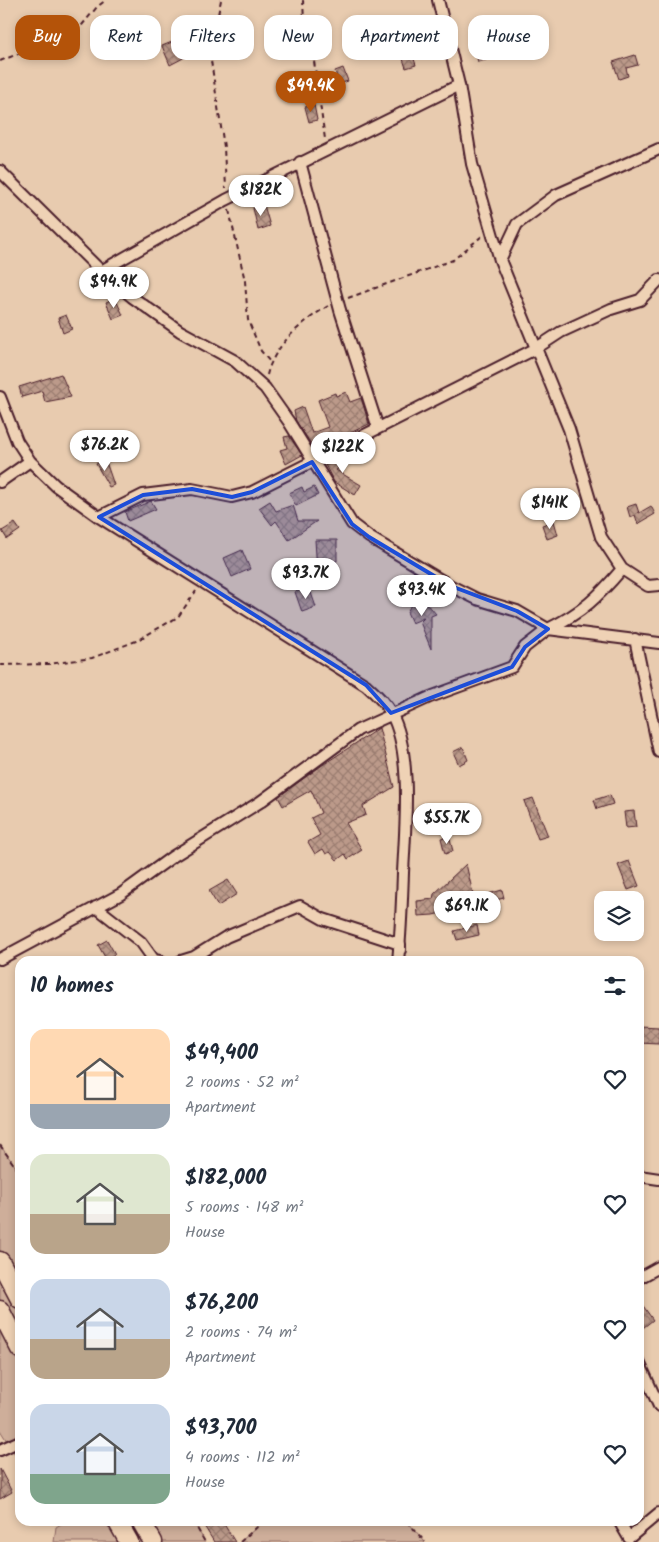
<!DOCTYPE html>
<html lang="en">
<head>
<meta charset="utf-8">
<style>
  body { margin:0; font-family:Kalam,sans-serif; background:#f2f2f3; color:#1f2937; height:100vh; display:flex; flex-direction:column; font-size:19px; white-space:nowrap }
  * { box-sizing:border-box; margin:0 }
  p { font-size:16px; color:#747a83 }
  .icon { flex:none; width:28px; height:28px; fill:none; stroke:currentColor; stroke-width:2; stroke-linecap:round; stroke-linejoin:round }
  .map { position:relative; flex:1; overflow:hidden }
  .side { position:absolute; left:15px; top:956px; width:629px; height:570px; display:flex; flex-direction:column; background:#fff; border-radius:15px; box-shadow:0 2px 8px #0003 }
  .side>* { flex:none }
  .guide { position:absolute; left:15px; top:15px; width:630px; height:45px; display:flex; gap:10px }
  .fabs { position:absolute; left:594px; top:891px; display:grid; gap:10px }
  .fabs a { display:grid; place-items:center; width:50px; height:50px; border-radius:10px; background:#fff; box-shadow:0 2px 8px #0003; font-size:25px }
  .price { position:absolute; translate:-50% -42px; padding:0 11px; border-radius:18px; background:#fff; color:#222; font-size:16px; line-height:32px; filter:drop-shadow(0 1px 2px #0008) }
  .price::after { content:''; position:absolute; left:50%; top:30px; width:15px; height:11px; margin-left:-8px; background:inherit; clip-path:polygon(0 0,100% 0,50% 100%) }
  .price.current { background:#b45309; color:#fff }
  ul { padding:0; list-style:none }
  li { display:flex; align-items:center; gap:15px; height:125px; padding:0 15px }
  li span { display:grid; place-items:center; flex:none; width:140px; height:100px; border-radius:15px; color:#555 }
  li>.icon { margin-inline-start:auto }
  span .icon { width:60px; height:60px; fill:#fffc; stroke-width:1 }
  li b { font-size:21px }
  h2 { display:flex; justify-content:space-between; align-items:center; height:60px; padding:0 15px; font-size:21px }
  .tag { padding:0 18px; border-radius:15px; background:#fff; box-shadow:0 2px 8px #0003; font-size:18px; line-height:45px }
  .tag.current { background:#b45309; color:#fff }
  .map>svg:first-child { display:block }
  .green { fill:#ceae9a; stroke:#8c6662 }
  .building { fill:url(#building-cross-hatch); stroke:#4a1f2b }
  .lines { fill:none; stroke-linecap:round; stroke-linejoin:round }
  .street-casing { stroke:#4a1f2b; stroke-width:14 }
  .highway-casing { stroke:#4a1f2b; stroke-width:21 }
  .path { stroke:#4a1f2b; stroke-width:2; stroke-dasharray:5 4; stroke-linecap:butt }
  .street { stroke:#efd2b5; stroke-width:10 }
  .highway { stroke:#efd2b5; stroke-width:18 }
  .marked { fill:#1d4ed8; fill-opacity:0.2; stroke:#1d4ed8; stroke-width:4; stroke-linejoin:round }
</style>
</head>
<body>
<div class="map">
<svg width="659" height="1542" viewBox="0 0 659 1542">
  <defs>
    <pattern id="building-cross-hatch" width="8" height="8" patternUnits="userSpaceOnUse" patternTransform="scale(1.25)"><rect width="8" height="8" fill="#bc9a8a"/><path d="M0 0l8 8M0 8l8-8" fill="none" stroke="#9b7d71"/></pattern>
  </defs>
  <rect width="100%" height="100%" fill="#e8cbaf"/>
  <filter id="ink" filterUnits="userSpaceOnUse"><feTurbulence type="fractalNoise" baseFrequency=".02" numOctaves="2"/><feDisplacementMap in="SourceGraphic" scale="10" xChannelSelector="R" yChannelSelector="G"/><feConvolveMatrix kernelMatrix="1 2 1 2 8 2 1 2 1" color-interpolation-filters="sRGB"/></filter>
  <g filter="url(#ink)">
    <path class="green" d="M0 1145 20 1173V1462L0 1430Z
      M66 1521H193L205 1542H54L56 1527Z
      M264 1521H407L425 1542H240Z"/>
    <path class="building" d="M408 37 414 49 411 50 416 65 406 68 400 50 404 49 400 41Z
      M182 38 189 55 170 65 162 46Z
      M482 46 486 60 478 62 474 48Z
      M635 55 638 65 626 68 628 76 619 79 613 62Z
      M343 68 348 81 339 84 335 71Z
      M314 105 317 120 309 122 305 107Z
      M264 205 270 226 258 230 253 208Z
      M115 298 123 315 113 319 106 302Z
      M66 315 72 329 63 333 58 318Z
      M61 374 71 397 45 402 42 391 22 397 19 387Z
      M346 392 350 402 361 398 369 424 315 450 296 421 294 411 303 407 312 433 328 427 318 400 335 393 336 396Z
      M289 436 302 455 286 464 280 450 287 448 284 437Z
      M350 452 354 459 336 470 361 485 355 495 334 482 324 463 327 465Z
      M105 459 114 485 109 487 96 464Z
      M302 487 304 492 314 487 318 495 296 506 289 493Z
      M151 501 156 509 128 521 125 512Z
      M270 501 276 511 293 505 298 521H317L289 540 276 521 272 525 259 508Z
      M636 504 639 513 651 506 655 514 638 524 635 515 630 517 627 507Z
      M554 521 558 535 547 539 542 525Z
      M15 523 20 530 7 539 2 531Z
      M315 540H337V561L326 564 327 587H318Z
      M242 550 250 569 232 577 224 558Z
      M309 587 316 607 302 612 295 592Z
      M415 598 431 608 436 614 431 616V649L420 622 424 618 412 623 407 612Z
      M379 728 394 787 363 806 366 815 346 823 362 850 348 859 345 854 337 860 330 852 326 854 323 849 315 854 308 842 320 835 311 818 321 813 311 790 283 806 278 797 321 766Z
      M463 747 468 760 459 765 453 752Z
      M610 795 613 804 597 809 594 800Z
      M533 798 548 836 538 839 524 801Z
      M634 811 636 827 626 828 624 812Z
      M449 836 453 851 445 854 441 838Z
      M629 861 639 886 628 890 618 865Z
      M466 864 474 898 502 890 504 898 433 915 418 916 417 901 433 899 434 894Z
      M228 880 237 894 218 906 209 891Z
      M477 925 479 935 457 940 454 931Z
      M107 940 115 954 106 959 98 945Z
      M639 1026 659 1027V1044L639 1043Z
      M639 1300 653 1320 639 1331Z
      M0 1469 12 1492 0 1499Z
      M201 1521H222L235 1542H214Z"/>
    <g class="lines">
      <g class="street-casing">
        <path id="street" d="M438 0 459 85 472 164 500 260 569 429 601 537 622 569
          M300 162 340 310 378 428
          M0 171 101 271 132 297 180 331 235 361 265 388 289 422 352 524 369 537 451 586 477 599 517 611 548 629C583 612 598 597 622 569L648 586 659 585
          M500 260 517 224 556 195 659 149
          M101 271 226 200 459 85
          M0 397 17 441 30 461 56 486 99 517 366 685C375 693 385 702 391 713 413 753 405 828 403 873 402 902 401 932 398 961
          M0 482 30 461
          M99 517 143 495 192 489 232 497 252 492 535 349 561 332 611 309 640 300 659 280
          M635 639 659 752
          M96 907 141 942 154 960 160 961
          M0 959 121 894 172 857 260 802 358 730 430 697 512 667 525 647 548 629 659 643
          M181 961 194 957 226 937 300 906 323 919 400 944V950
          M639 1176 659 1179
          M639 1278 659 1267
          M639 1362 659 1406
          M0 1450 20 1441
          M619 1521 629 1538 659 1513"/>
      </g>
      <g class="highway-casing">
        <path id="highway" d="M0 1261 20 1299
          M0 1310 20 1349
          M117 1521 129 1542
          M141 1521 153 1542"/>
      </g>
      <path class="path" d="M221 0 210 54 224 147 226 188
        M303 0 304 22 312 47 325 139
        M0 61 77 31 97 7 106 0
        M229 210 245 281 248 320 261 351 270 362
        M348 298 453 260 482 236
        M267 375C274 345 303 321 328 306
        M0 665 49 664 92 658 136 641 178 617 196 591
        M0 1145 20 1173
        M193 1521 205 1542
        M407 1521 425 1542
        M240 1542 264 1521"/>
      <use href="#street" class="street"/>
      <use href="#highway" class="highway"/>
    </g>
  </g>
  <path class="marked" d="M312 462 352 524 369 537 451 586 517 611 548 629 525 647 512 667 391 713 366 685 99 517 143 495 192 489 232 497 252 492Z"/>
</svg>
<div class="fabs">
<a><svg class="icon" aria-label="layers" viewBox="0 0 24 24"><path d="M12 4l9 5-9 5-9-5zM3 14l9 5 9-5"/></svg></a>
</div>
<b class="price current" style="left:311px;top:113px">$49.4K</b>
<b class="price" style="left:261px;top:217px">$182K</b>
<b class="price" style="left:114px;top:309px">$94.9K</b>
<b class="price" style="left:105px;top:472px">$76.2K</b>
<b class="price" style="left:343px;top:474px">$122K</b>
<b class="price" style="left:550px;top:530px">$141K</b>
<b class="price" style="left:306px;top:600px">$93.7K</b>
<b class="price" style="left:422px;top:617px">$93.4K</b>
<b class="price" style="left:447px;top:845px">$55.7K</b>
<b class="price" style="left:467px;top:933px">$69.1K</b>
<div class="guide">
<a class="tag current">Buy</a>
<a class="tag">Rent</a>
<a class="tag">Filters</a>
<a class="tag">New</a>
<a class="tag">Apartment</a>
<a class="tag">House</a>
</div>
<section class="side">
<h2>10 homes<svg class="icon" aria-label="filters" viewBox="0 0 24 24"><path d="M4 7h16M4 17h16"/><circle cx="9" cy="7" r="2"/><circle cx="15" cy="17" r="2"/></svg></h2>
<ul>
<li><span style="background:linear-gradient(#ffd9b3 75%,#9aa5b1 0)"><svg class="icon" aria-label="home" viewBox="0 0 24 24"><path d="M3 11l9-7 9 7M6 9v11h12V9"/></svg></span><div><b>$49,400</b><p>2 rooms · 52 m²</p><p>Apartment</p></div><svg class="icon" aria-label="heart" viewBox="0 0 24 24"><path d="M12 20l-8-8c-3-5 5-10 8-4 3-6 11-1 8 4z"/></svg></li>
<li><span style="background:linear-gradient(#dfe7d0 60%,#b9a48a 0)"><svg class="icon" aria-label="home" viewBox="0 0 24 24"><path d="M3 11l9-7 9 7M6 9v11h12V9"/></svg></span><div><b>$182,000</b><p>5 rooms · 148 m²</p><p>House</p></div><svg class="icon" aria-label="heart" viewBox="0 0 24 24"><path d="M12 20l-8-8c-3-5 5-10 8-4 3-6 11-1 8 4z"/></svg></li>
<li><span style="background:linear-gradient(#c9d6e8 60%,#b9a48a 0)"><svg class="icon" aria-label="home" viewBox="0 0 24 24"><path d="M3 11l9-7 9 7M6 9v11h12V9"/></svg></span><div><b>$76,200</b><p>2 rooms · 74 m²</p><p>Apartment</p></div><svg class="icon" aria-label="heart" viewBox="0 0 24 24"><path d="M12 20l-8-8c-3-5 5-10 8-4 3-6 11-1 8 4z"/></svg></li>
<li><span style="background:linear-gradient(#c9d6e8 70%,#7fa58c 0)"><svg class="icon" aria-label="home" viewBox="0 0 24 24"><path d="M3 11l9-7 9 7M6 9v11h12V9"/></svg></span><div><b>$93,700</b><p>4 rooms · 112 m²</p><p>House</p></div><svg class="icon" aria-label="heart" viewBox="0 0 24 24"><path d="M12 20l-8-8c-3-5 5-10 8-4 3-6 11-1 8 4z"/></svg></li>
</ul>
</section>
</div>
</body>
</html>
